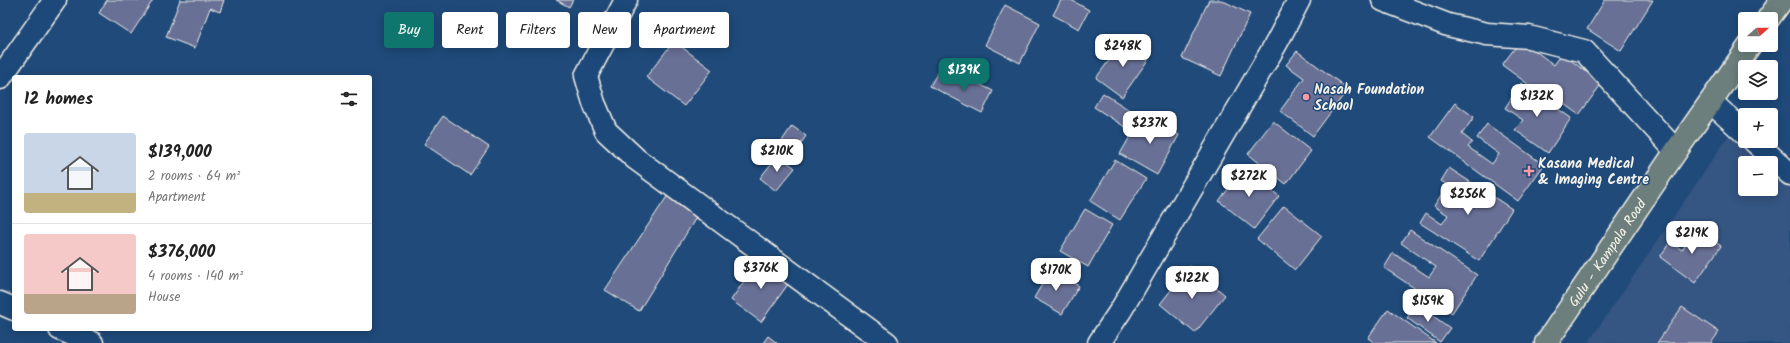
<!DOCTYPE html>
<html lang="en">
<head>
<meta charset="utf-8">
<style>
  body { margin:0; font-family:Kalam,sans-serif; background:#f6f6f6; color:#222; height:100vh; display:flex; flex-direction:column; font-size:15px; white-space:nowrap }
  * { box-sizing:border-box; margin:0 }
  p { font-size:13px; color:#767676 }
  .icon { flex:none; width:22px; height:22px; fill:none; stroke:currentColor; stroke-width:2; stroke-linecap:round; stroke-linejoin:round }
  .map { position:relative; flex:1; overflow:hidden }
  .details { position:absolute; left:12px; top:75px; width:360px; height:256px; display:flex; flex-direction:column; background:#fff; border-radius:4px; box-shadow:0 2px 10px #0003 }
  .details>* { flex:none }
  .hud { position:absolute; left:384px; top:12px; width:380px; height:36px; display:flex; gap:8px }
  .needle { width:26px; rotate:69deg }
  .controls { position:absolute; left:1738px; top:12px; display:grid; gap:8px }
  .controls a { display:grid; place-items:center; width:40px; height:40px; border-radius:4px; background:#fff; box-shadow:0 2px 10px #0003; font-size:20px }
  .price { position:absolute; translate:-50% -34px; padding:0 9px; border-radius:8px; background:#fff; color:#222; font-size:13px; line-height:26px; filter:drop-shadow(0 1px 2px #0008) }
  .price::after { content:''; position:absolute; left:50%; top:24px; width:12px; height:9px; margin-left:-6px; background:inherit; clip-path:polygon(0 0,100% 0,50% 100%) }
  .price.current { background:#0f766e; color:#fff }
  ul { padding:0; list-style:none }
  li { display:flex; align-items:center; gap:12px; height:100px; padding:0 12px }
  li+li { border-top:1px solid #e0e0e0 }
  li span { display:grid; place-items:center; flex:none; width:112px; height:80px; border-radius:4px; color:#555 }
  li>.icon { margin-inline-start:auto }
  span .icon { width:48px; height:48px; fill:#fffc; stroke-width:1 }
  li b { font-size:17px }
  h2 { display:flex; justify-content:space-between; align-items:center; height:48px; padding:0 12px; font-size:17px }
  .chip { padding:0 14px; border-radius:4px; background:#fff; box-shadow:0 2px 10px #0003; font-size:14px; line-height:36px }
  .chip.current { background:#0f766e; color:#fff }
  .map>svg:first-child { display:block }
  .built { fill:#355582; fill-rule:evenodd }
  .building { fill:#687096; stroke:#f4f1e8 }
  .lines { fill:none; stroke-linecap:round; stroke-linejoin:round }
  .minor-casing { stroke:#f4f1e8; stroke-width:25 }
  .primary-casing { stroke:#f4f1e8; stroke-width:25 }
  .minor { stroke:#1f4a7a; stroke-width:22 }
  .primary { stroke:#6c7f7c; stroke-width:22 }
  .poi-dot { fill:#ff9aa2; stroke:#1f4a7a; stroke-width:1.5 }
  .labels { text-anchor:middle; stroke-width:3; stroke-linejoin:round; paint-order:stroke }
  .poi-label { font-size:14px; font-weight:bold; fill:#f4f1e8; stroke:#1f4a7a; text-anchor:start }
  .street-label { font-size:14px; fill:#f4f1e8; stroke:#1f4a7a }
</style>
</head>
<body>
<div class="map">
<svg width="1790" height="343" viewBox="0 0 1790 343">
  <rect width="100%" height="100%" fill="#1f4a7a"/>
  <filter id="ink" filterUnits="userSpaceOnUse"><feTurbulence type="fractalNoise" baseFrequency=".025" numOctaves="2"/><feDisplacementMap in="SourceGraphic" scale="8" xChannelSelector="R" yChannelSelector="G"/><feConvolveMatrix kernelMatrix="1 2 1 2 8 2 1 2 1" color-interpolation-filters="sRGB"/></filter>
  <g filter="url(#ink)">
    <path class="built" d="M1740 119 1790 168V343H1588ZM1745 163H1771V189H1745Z"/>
    <path class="building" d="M107 0H153L131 34 99 13Z
      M180 0H224L220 12 210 8 195 48 166 37Z
      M556 0H573L569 7Z
      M1061 0H1071L1089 10 1079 29 1053 15Z
      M1209 0H1221L1250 14 1221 76 1182 58Z
      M1605 0H1653L1621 51 1587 29Z
      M1005 5 1040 23 1020 63 985 45Z
      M1125 39 1150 57 1122 97 1096 78Z
      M1521 40 1554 65 1562 54 1602 83 1579 115 1539 86 1536 90 1502 65Z
      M674 41 712 70 684 106 646 77Z
      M1297 51 1348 89 1313 136 1280 111 1304 78 1286 65Z
      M938 72 965 86 969 79 993 91 982 113 930 86Z
      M1521 83 1571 118 1548 153 1515 130 1523 120 1505 108Z
      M1103 93 1134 113 1125 127 1094 107Z
      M1455 103 1474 117 1462 134 1472 142 1468 147 1492 164 1499 154 1477 138 1487 124 1544 165 1518 201 1430 137Z
      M1143 114 1179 135 1157 175 1120 154Z
      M443 116 489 147 470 175 424 144Z
      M1273 121 1311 151 1286 184 1248 154Z
      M792 126 806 136 791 158 777 148Z
      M778 155 795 168 776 191 760 178Z
      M1115 160 1146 179 1120 220 1090 201Z
      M1244 168 1279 196 1254 229 1219 201Z
      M1449 168 1512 209 1479 261 1420 223 1426 213 1442 224 1448 215 1434 206 1443 192 1456 201 1461 194 1441 181Z
      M670 192 700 211 639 311 605 290Z
      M1284 206 1322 236 1295 270 1257 239Z
      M1085 209 1112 225 1088 267 1060 251Z
      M1697 229 1721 246 1695 283 1660 257 1670 242 1682 250Z
      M1410 230 1477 275 1452 313 1384 268 1393 253 1429 277 1436 267 1401 243Z
      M760 258 791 280 761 322 731 300Z
      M1190 266 1225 295 1195 333 1160 304Z
      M1051 269 1079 286 1062 314 1034 298Z
      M1416 304 1450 328 1440 342 1407 318Z
      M1682 307 1719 332 1711 343H1657Z
      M1388 309 1436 343H1375L1368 338Z
      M768 336 777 343H763Z"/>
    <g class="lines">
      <g class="minor-casing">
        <path id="minor" d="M626 0 586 76 594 103 606 131 636 159 887 343
          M1383 0 1448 25 1487 34 1529 37 1584 51 1676 151
          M0 78 55 0
          M1711 102 1745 133
          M1754 141 1790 174
          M0 303 14 309
          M60 329 92 343
          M1099 343 1121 310 1277 42 1299 0"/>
      </g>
      <g class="primary-casing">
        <g id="primary">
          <path d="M1768 19 1782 0"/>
          <path id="s1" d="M1546 343 1676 151 1750 45"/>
        </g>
      </g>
      <use href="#minor" class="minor"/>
      <use href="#primary" class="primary"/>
    </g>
  </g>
  <g class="poi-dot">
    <circle cx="1306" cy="97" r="4"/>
    <path d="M1527 165h4v4h4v4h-4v4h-4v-4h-4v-4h4z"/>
  </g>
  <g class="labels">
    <g class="poi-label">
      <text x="1314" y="94">Nasah Foundation<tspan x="1314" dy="16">School</tspan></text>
      <text x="1538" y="168">Kasana Medical<tspan x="1538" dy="16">&amp; Imaging Centre</tspan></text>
    </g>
    <g class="street-label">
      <text dy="5" stroke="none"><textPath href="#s1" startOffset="109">Gulu - Kampala Road</textPath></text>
    </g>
  </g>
</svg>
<div class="controls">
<a><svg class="needle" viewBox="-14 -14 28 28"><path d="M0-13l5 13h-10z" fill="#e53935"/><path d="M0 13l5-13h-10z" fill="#767676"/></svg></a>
<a><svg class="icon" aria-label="layers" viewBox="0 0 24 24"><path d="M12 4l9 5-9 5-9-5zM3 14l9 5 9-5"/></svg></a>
<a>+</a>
<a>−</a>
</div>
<b class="price" style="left:1123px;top:68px">$248K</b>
<b class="price current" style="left:964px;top:92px">$139K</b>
<b class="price" style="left:1537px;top:118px">$132K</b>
<b class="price" style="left:1150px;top:145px">$237K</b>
<b class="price" style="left:777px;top:173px">$210K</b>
<b class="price" style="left:1249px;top:198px">$272K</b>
<b class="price" style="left:1468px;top:216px">$256K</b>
<b class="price" style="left:1692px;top:255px">$219K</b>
<b class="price" style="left:761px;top:290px">$376K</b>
<b class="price" style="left:1056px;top:292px">$170K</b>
<b class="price" style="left:1192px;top:300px">$122K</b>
<b class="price" style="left:1428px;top:323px">$159K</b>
<div class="hud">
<a class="chip current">Buy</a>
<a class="chip">Rent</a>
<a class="chip">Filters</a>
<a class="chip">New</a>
<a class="chip">Apartment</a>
</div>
<section class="details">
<h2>12 homes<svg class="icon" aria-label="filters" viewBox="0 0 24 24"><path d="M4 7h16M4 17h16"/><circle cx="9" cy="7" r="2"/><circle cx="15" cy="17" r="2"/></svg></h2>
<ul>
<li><span style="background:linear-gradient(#c9d6e8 75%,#c2b280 0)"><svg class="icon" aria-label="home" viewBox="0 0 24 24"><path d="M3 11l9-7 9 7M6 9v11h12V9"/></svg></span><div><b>$139,000</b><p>2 rooms · 64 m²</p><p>Apartment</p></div></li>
<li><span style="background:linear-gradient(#f6c9c9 75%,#b9a48a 0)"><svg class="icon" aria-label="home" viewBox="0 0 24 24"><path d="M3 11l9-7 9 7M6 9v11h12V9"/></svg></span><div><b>$376,000</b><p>4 rooms · 140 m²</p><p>House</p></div></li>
</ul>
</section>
</div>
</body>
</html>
